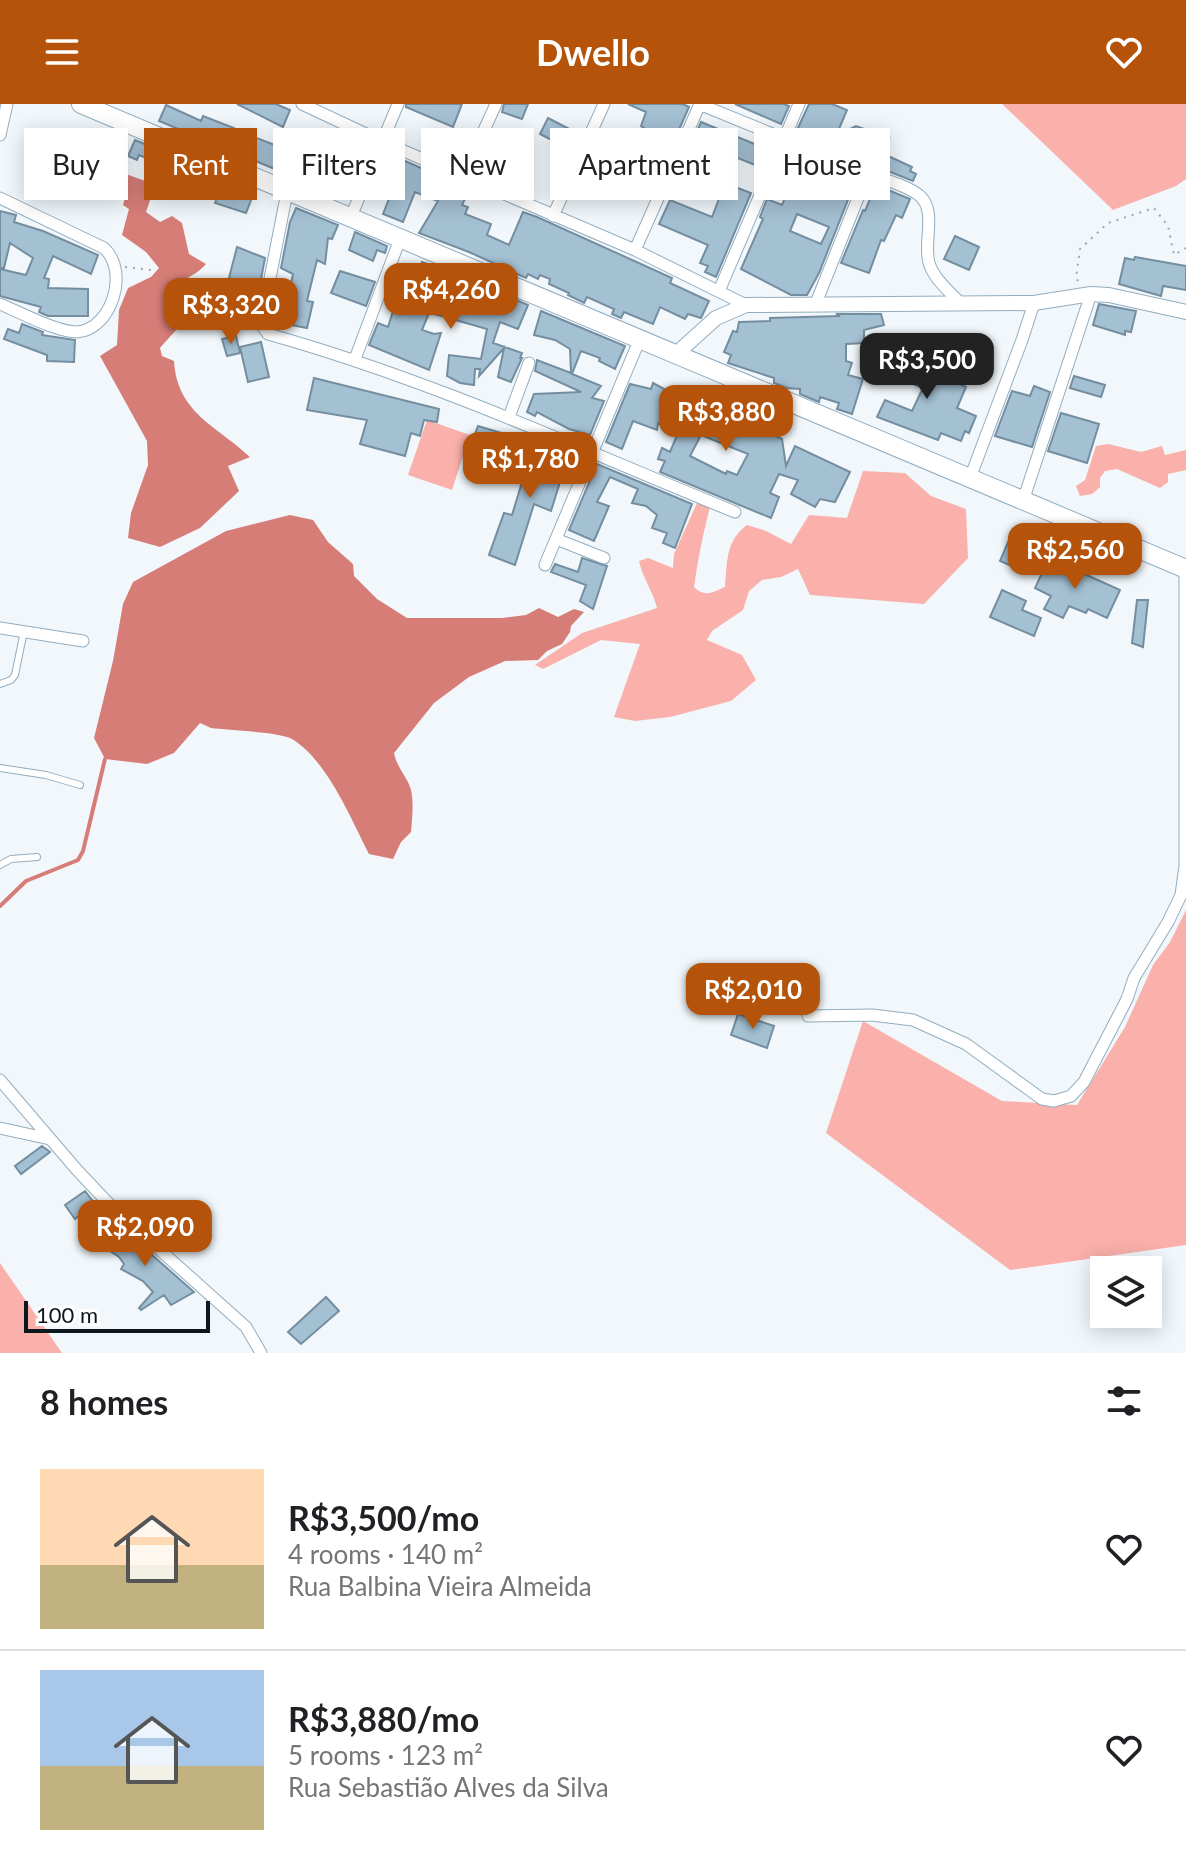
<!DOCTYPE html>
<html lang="en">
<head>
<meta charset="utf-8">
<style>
  body { margin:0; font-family:Lato,sans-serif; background:#f2f2f2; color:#202124; height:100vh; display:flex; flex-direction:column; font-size:30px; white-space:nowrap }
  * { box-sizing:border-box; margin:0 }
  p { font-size:26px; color:#757577 }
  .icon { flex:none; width:44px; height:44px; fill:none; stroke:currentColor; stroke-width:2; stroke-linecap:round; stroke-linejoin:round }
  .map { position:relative; height:1249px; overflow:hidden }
  .drawer { display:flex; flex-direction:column; background:#fff; flex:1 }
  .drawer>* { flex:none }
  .guide { position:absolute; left:24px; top:24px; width:1138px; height:72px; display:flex; gap:16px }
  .fabs { position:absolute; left:1090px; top:1152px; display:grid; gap:16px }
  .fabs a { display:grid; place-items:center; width:72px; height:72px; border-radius:0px; background:#fff; box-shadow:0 4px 20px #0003; font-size:40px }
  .scale { position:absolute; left:24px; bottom:20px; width:186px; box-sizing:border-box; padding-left:8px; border:4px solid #0d181e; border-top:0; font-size:22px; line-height:28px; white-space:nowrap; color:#0d181e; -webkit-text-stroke:6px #fff; paint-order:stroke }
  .price { position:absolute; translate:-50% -68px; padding:0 18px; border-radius:16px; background:#b45309; color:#fff; font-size:26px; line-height:52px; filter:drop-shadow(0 2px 4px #0008) }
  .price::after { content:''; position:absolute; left:50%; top:48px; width:24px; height:18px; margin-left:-12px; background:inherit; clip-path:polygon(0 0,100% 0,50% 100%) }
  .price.current { background:#222; color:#fff }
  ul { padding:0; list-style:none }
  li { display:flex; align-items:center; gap:24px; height:200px; padding:0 40px }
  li+li { border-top:2px solid #e0e0e0 }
  li span { display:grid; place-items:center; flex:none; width:224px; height:160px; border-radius:0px; color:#555 }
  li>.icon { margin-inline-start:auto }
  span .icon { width:96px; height:96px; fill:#fffc; stroke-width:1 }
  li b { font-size:34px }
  h2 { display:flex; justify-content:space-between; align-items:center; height:96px; padding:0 40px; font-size:34px }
  .chip { padding:0 28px; border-radius:0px; background:#fff; box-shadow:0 4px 20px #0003; font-size:28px; line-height:72px }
  .chip.current { background:#b45309; color:#fff }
  header { display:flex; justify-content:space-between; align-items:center; height:104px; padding:0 40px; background:#b45309; color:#fff; font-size:36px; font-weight:700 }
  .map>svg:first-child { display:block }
  .green { fill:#fab0ab }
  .water { fill:#d67d78 }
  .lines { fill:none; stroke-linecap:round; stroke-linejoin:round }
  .stream { stroke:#d67d78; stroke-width:4 }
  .building { fill:#a4c0d3; stroke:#748ea0; stroke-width:2; fill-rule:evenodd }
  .service-casing { stroke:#92adc0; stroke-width:8 }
  .minor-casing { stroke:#92adc0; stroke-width:13 }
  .tertiary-casing { stroke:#92adc0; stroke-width:16 }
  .primary-casing { stroke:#92adc0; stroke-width:20 }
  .path { stroke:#a0a8ad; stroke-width:2; stroke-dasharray:2 6; stroke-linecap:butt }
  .service { stroke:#fff; stroke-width:6 }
  .minor { stroke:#fff; stroke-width:11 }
  .tertiary { stroke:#fff; stroke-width:14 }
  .primary { stroke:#fff; stroke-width:18 }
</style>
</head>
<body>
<header><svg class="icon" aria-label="menu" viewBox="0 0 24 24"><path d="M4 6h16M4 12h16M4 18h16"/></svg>Dwello<svg class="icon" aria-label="heart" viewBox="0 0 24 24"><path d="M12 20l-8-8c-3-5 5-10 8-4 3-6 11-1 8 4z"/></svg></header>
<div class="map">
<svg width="1186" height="1249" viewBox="0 0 1186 1249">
  <rect width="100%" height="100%" fill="#f1f7fb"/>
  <path class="green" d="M1002 0H1186V75L1176 82 1113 106Z
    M427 316 470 331 452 386 408 371Z
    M1108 340 1141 348 1162 342 1165 351 1186 346V366L1168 370V378L1160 384 1117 365 1105 367 1100 374V383L1092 390 1080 392 1076 382 1085 376 1096 342Z
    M863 367 905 369 931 392 966 405 968 454 924 500 810 491 798 465 781 473 762 476 749 487 743 506 712 527 707 536 742 551 756 576 731 597 670 613 635 617 614 613 640 540 601 536 543 565 535 561 582 529 657 504C653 487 643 475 639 457L648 454 673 464 674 450 697 399 710 403C703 430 698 455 694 483 705 494 713 488 725 483 727 458 726 436 747 421L766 427 791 440 809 411 847 414Z
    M1186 806V1141L1010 1166 826 1029 863 917 1002 997 1077 1001 1125 923 1153 861 1170 838Z
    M0 1159 62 1249H0Z"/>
  <path class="water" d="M123 69 151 79 147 85 153 88 146 108 160 118 172 112 182 119 189 150 206 160C192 177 169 175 169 203L185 196 198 181 215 187 234 183 244 188 250 200C232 207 226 200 211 203 190 207 174 229 160 244L162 252 174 257C177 309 217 322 250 353L228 362 239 387 200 424 160 443 128 434 131 409 148 361 147 337 100 252 117 241 119 206 128 184 151 173 159 164 146 148 122 131 129 105 123 101 126 90 120 80Z
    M290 411 313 416 328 438 353 460 354 472 377 495 407 514H502L526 511 539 504 558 513 574 505 584 508 571 522 570 528 562 540 547 547 538 556 505 557 469 573 434 599 394 649C397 664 408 674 411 686 414 699 412 715 411 728L401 738 393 755 369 750C351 715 327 656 292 635 280 628 228 626 211 624L200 619 174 649 147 660 105 655 94 634 113 557 123 500 133 478 226 427Z"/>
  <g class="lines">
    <path class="stream" d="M0 802 26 777 78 756 83 747 105 655"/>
  </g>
  <path class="building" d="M237 0H276L290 6 283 23Z
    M406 0H462L453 23 406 3Z
    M504 0H528L522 15 502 8Z
    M628 0H683L689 3 674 37 670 35 648 87 622 77 627 68 631 70 639 53 641 44 638 43 642 34 640 33 644 24 641 22 646 8Z
    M735 0H784L789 2 781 20Z
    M809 0H832L847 6 836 32 856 22 876 29 864 57 833 44 834 41 797 26Z
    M166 1 201 17 203 12 234 24 233 27 253 35 254 33 290 47 292 42 311 49 309 56 334 65 333 68 350 75 344 90 333 85 334 83 303 69 300 76 292 69 287 74 280 71 282 68 159 17Z
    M548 14 577 29 569 45 540 30Z
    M701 18 769 46 762 64 726 49 723 58 690 44Z
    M490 33 509 40 499 65 480 57Z
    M135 36 197 62 189 81 181 78 176 89 160 82 164 74 154 70 159 59 139 51 137 56 128 52Z
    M790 46 823 60 819 68 851 80 848 87 851 88 819 169 807 191H791L741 165 763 115 760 113 767 95 782 101 788 86 774 80ZM797 110 829 123 821 140 790 127Z
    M886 51 912 63 910 67 916 70 913 77 880 64Z
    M398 54 470 85 462 101 468 103 465 110 491 120 487 131 509 141 523 108 537 113 672 174 670 179 709 197 701 214 688 210 685 215 660 203 653 220 624 208 621 214 612 210 614 205 587 193 584 199 568 191 569 189 549 180 550 175 540 171 538 175 528 170 526 174 469 148 419 129 438 97 415 88 403 118 383 110 394 82Z
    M225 74 255 86 246 109 215 99Z
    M725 79 751 89 716 173 705 168 708 162 700 159 708 141 659 120 670 96 712 113Z
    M876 81 910 95 902 114 896 111 884 137 881 136 869 169 841 159 863 106 865 107Z
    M296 104 338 121 332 135 328 134 325 160 317 156 307 197 313 198 307 224 271 217 276 200 286 202 293 170 281 164 290 118Z
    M0 107 16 111 14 118 43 127 98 151 91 170 53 152 44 174 49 175 48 184 88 185V212H48L39 208 41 203 0 192V165L26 171 33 154 10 139 4 164H0Z
    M355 128 387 142 385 149 377 146 373 157 349 146Z
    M955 132 979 143 969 166 944 155Z
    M237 143 265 154 259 186 229 174Z
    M1135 153 1186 162V186L1163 182 1161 192 1119 180 1125 154 1134 156Z
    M422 158 439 164 432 183 416 176Z
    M340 167 375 178 366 202 331 189Z
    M484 182 528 201 518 225 500 218 493 239 522 249 520 254H522L511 278 498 273 504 244 479 272 480 265H475L474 281 460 279 447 272 449 251 481 255 487 225 452 215 453 207 449 206 447 213 429 209 422 226 434 230 441 229 429 266 369 241 378 219 388 223 400 185 433 195 435 190 477 198Z
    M1099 200 1136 207 1131 228 1125 227V231L1093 221Z
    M541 207 625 242 615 265 599 257 600 254 581 247 572 270 601 282 592 294 604 297 590 331 569 325 537 308 535 312 527 308 534 290 581 288 535 267 537 256 571 269 570 245 555 236 534 231Z
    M836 210H881L884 221 864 226V239L846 240V257L852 259 848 271 863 275 852 310 837 305 839 299 820 293 819 298 800 290V285L787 284 774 279V274L728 259 731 251 724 248 733 227 737 228 739 218 770 217V214L840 212Z
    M22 220 43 228 42 231 75 236 74 258 47 257V251L4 235 8 225 19 229Z
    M236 232 240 249 227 252 222 235Z
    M261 238 269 273 248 278 240 243Z
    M884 247 953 275 952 277 966 283 957 304 976 312 969 329 965 327 961 337 941 329 938 336 877 313 885 296 912 307 923 284 876 265Z
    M1074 272 1105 281 1101 293 1070 284Z
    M314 274 439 305 437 318 424 316 420 332 411 329 405 352 360 340 367 316 307 306Z
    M653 279 719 315 722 309 782 335 786 362 795 342 850 368 835 398 820 395 815 403 791 390 798 376 779 370 770 389 779 393 771 414 660 368 665 357 658 355 662 344 670 348 678 329 658 319 657 326 633 317 622 345 606 338 630 280 651 285ZM701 331 748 350 737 371 727 367 726 370 690 352Z
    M1034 282 1050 288 1032 343 995 332 1012 287 1030 292Z
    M1061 309 1099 320 1087 359 1048 347Z
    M478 322 518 334 506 369 466 354Z
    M534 339 569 349 551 407 534 400 515 461 489 451 504 409 512 411Z
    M597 360 692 400 675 444 663 439 667 429 652 424 657 411 646 402 632 399 638 385 610 373 597 398 609 402 594 437 569 426Z
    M1012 429 1033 438 1021 466 1000 457Z
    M582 454 607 462 593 505 580 497 586 481 551 468 555 460 578 468Z
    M1049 454 1120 486 1107 514 1088 505 1086 509 1069 502 1063 514 1044 505 1051 492 1035 484Z
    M1002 486 1026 497 1022 506 1041 514 1034 532 990 513Z
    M1137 496H1148L1143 543 1132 539Z
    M738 910 774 922 767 944 731 931Z
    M42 1042 50 1048 21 1070 15 1062Z
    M85 1087 102 1109 87 1124 79 1112 75 1115 65 1101Z
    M113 1121 134 1135 194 1188 171 1201 164 1191 141 1206 139 1204 153 1188 143 1177 121 1165 124 1160 119 1153 98 1139Z
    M326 1193 339 1207 301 1240 288 1228Z"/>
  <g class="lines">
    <g class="service-casing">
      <path id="service" d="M0 580 11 576 15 571 24 527
        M0 664 46 671 80 681
        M0 761 11 755 37 753"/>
    </g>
    <g class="minor-casing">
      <path id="minor" d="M302 0 383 38 635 146 746 201
        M699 0 868 69 816 199
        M0 31 7 0
        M884 33 868 69C884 76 907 81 920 92 937 107 923 139 929 159 934 175 949 187 960 199
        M463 72 496 0
        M287 88 262 215 263 223 268 230C429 275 581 345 735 408
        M0 94 104 144C130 168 111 226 77 228 56 228 20 208 0 200
        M553 112 604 0
        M350 115 398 0
        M635 146 700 0
        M719 187 799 0
        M355 255 400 135
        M509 313 529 259
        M970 374 1022 236 1034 199
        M1023 397 1091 190
        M556 435 604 454
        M545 461 639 237
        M0 524 83 537
        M808 912 872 911 913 916 966 940 1042 995 1054 997 1071 992 1084 978 1127 895 1134 874 1168 818 1181 791 1185 762V465
        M0 976 77 1066 113 1104 246 1223 261 1249
        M0 1024 50 1035"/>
    </g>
    <g class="tertiary-casing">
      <path id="tertiary" d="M675 251 716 214 746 201 1034 199 1091 190 1109 191 1186 208"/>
    </g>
    <g class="primary-casing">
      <path id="primary" d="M81 0 1186 465"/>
    </g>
    <path class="path" d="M125 163 151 166
      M1078 177 1076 174 1080 145 1108 119 1154 104 1168 122 1174 151 1186 144"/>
    <use href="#service" class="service"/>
    <use href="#minor" class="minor"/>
    <use href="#tertiary" class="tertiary"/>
    <use href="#primary" class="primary"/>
  </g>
</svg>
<div class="fabs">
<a><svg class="icon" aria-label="layers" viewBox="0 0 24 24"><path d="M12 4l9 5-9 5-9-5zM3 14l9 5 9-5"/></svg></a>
</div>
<div class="scale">100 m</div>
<b class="price" style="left:451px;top:227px">R$4,260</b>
<b class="price" style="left:231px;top:242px">R$3,320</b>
<b class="price current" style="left:927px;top:297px">R$3,500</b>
<b class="price" style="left:726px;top:349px">R$3,880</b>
<b class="price" style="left:530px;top:396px">R$1,780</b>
<b class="price" style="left:1075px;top:487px">R$2,560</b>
<b class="price" style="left:753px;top:927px">R$2,010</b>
<b class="price" style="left:145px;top:1164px">R$2,090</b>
<div class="guide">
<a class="chip">Buy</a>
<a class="chip current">Rent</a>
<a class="chip">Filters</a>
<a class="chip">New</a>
<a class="chip">Apartment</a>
<a class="chip">House</a>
</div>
</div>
<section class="drawer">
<h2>8 homes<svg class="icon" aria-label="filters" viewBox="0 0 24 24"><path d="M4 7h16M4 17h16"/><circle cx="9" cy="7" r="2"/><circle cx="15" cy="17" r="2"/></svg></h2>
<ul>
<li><span style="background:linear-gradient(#ffd9b3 60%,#c2b280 0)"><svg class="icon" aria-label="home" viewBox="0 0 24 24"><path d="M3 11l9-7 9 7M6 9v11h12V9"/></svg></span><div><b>R$3,500/mo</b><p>4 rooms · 140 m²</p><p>Rua Balbina Vieira Almeida</p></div><svg class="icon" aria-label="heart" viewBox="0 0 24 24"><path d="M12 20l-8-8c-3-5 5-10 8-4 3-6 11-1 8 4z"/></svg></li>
<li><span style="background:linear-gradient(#a9c7e8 60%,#c2b280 0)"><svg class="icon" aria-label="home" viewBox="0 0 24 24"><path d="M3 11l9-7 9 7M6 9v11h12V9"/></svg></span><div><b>R$3,880/mo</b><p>5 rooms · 123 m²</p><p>Rua Sebastião Alves da Silva</p></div><svg class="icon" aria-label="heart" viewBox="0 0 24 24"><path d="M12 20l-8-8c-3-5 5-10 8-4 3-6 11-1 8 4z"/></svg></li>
</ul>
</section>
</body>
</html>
